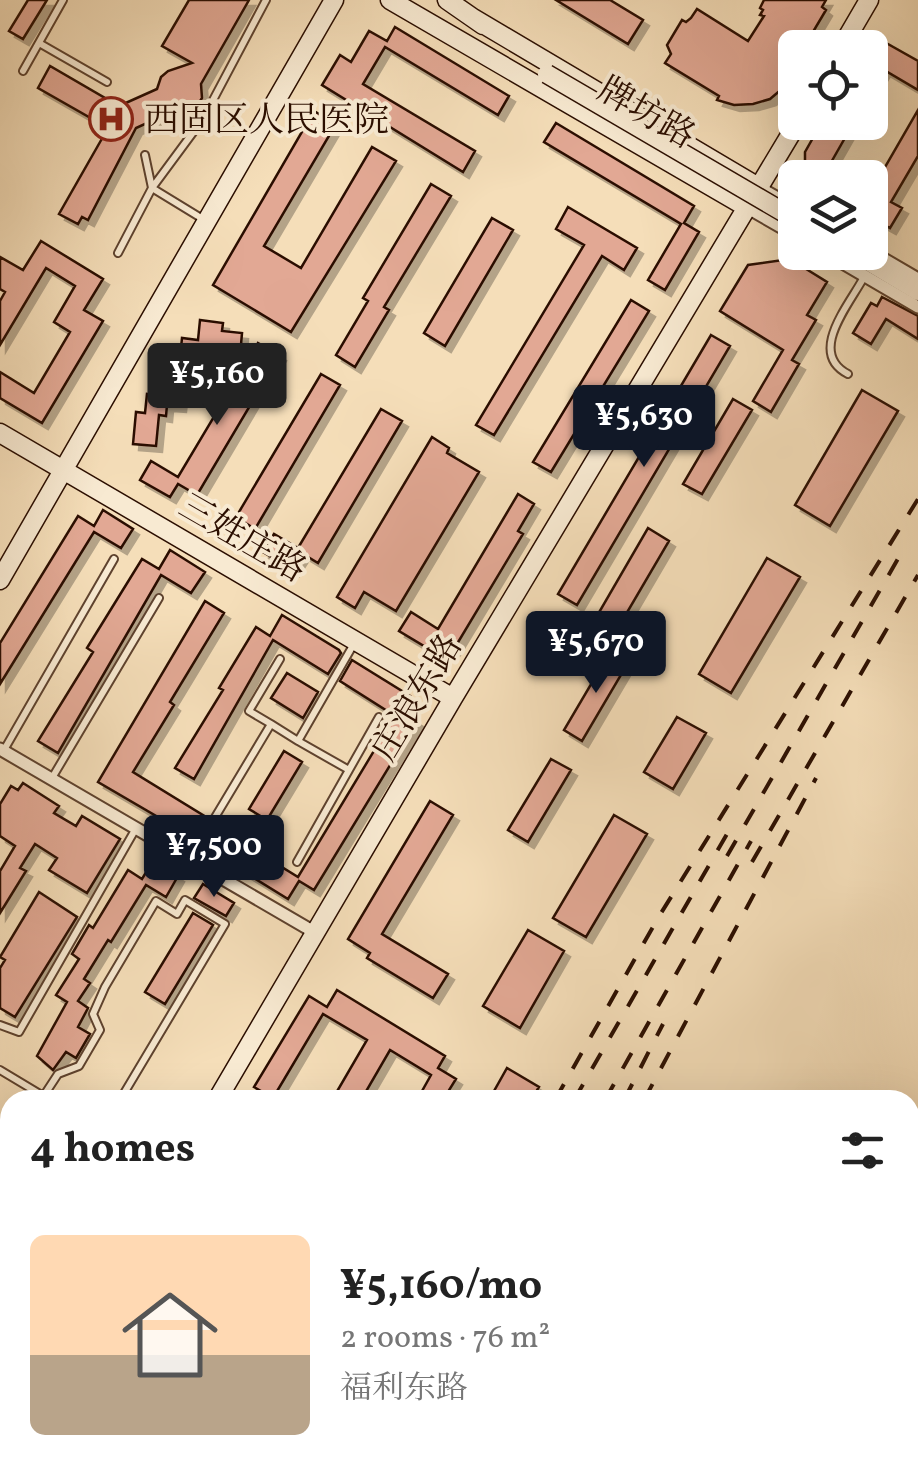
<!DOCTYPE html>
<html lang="en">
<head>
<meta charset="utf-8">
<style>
  body { margin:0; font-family:Vollkorn,"Noto Serif SC",serif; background:#f2f2f2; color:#222; height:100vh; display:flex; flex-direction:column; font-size:38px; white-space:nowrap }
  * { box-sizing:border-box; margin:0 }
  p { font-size:32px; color:#767676 }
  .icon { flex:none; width:55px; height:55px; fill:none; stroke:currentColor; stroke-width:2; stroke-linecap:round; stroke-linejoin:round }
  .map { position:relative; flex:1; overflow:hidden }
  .sheet { position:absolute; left:0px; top:1090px; width:920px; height:392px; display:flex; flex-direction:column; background:#fff; border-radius:30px 30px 0 0; box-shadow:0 10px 40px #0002 }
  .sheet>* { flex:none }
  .controls { position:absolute; left:778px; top:30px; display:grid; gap:20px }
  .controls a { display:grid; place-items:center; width:110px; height:110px; border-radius:15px; background:#fff; box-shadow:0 10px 40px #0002; font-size:50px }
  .price { position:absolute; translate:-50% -85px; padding:0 22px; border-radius:10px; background:#111827; color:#fff; font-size:32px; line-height:65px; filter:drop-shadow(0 2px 5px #0008) }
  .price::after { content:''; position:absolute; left:50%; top:60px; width:30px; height:22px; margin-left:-15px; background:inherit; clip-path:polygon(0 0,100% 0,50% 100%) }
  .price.current { background:#222; color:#fff }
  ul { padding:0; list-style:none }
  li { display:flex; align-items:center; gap:30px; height:250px; padding:0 30px }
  li span { display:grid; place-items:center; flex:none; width:280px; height:200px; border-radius:15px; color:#555 }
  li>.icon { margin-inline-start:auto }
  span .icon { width:120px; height:120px; fill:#fffc; stroke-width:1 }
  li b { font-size:42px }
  h2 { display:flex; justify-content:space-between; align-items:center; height:120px; padding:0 30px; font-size:42px }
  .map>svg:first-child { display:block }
  .building { fill:#e2a894; stroke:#2b0e00; stroke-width:2.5; filter:url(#shadow) }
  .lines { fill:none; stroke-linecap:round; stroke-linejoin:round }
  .lane-casing { stroke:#5e422e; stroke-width:10 }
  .street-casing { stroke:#5e422e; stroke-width:15 }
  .secondary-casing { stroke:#2b0e00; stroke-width:21 }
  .lane { stroke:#f8ead2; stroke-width:6 }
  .street { stroke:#f8ead2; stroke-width:11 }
  .secondary { stroke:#f8ead2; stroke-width:18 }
  .rail { stroke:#2b0e00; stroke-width:4; stroke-dasharray:18 18; stroke-linecap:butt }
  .secondary-bridge-casing { stroke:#2b0e00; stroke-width:21; stroke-linecap:butt }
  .secondary-bridge { stroke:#f8ead2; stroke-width:18 }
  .labels { text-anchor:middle; stroke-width:8; stroke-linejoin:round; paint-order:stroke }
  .street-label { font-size:35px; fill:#2b0e00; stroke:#f8ead2 }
  .poi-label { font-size:35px; fill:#2b0e00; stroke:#f8ead2; text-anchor:start }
</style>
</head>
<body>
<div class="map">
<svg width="918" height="1482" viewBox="0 0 918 1482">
  <defs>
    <filter id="shadow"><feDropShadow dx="6" dy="6" stdDeviation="0" flood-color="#0004"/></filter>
  </defs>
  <rect width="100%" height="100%" fill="#f5deb9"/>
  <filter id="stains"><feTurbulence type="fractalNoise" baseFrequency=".002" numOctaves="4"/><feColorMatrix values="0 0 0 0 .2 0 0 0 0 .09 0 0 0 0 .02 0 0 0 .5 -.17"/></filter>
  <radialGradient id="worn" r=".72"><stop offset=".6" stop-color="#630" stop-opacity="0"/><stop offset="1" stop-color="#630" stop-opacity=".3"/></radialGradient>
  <path class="building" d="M28 0H47L23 39 9 31Z
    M189 0H249L201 84 202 98 197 106 190 112 169 113 136 128 88 220 82 217 78 224 59 214 108 128 38 88 50 66 119 106 157 89 161 77 168 71 192 63 162 46Z
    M556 0H610L643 20 628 44Z
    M764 0H826L822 7 826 10 810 37 807 35 803 42 800 40 795 48 791 46 781 65 795 73V78L770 99 753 104 734 105 717 100 719 96 665 63 671 54 667 45 682 20 686 22 691 18 697 9 748 41 764 16 760 15 763 10 760 8Z
    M395 27 509 96 498 115 385 47 363 84 475 151 463 172 322 85 340 55 351 62 369 31 387 41Z
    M872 35 918 61V90L884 70 870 94V48H865Z
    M918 110V156L891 202 902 208 890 228 870 217V193Z
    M314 111 336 124 264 246 301 268 372 147 396 161 291 332 213 285Z
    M822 122H854L829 166 849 178H809L805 172V152Z
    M556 123 694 206 684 223 699 232 665 290 648 280 681 224 544 142Z
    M431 184 451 196 384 307 389 310 355 367 336 355 368 301 363 298Z
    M568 207 637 248 624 270 602 256 494 435 476 425 584 245 556 229Z
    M492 218 513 230 445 346 424 333Z
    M41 241 103 279 84 310 103 321 42 423 0 398V372L34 393 70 332 54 322 75 286 46 268 0 345V301L5 292 0 289V257L23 270Z
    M790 259 827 282 807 315 816 320 792 360 799 364 771 412 753 401 783 350 720 311 748 265Z
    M882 297 918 316V339L886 319 871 344 853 333 871 303 877 306Z
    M631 300 649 311 551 472 533 462Z
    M200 320 223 323 222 331 242 333 240 356 202 352 200 368 192 367 191 380 183 379 180 406 167 405 166 416 159 415 156 446 133 444 136 412 145 413 147 394 156 395 158 374 167 375 169 357 180 358 182 338 198 340Z
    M711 335 730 346 577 605 558 594Z
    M258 343 280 355 197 495 178 484 170 497 140 480 151 461 178 477Z
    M321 374 340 385 255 529 236 517Z
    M862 390 898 411 830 526 795 505Z
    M733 399 752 410 702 494 683 484Z
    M381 409 402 421 318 563 303 554 293 570 263 552 274 534 298 548Z
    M432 437 449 448 447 453 479 472 396 611 364 592 355 608 337 597Z
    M518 494 534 504 518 531 523 534 454 649 436 638 429 649 399 631 411 612 438 629Z
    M103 510 133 529 121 548 94 532 0 684V643L78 516 94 526Z
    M648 528 669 541 615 633 594 621Z
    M170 550 205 572 191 593 161 575 58 753 38 741 93 652 87 648 142 559 159 569Z
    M767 558 800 577 731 693 699 674Z
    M205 601 224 613 170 702 174 705 133 772 206 817 194 838 98 782Z
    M282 615 339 650 341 653 328 674 273 640 194 779 175 768 223 690 219 688 256 627 270 636Z
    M610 652 628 663 582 741 564 730Z
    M352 660 410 696 401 711 417 721 314 890 299 881 288 899 205 848 217 827 298 877 395 716 340 681Z
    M287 673 318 692 303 718 271 698Z
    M677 717 706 733 673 789 644 772Z
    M284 751 302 762 267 820 249 809Z
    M551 759 571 770 528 842 508 830Z
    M23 783 59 806 54 813 76 826 82 816 120 839 87 893 49 870 57 858 35 844 20 868 26 871 0 913V871L15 846 0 836V804L11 786 18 790Z
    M430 801 453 815 382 934 448 974 433 998 367 958 370 953 348 939Z
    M614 815 647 834 586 937 553 918Z
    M153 861 178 876 166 897 146 885 111 942 108 940 84 979 90 983 78 1001 88 1008 78 1027 90 1034 76 1058 66 1052 53 1070 37 1056 67 1002 56 995 79 959 72 954 89 925 93 928 128 870 142 879Z
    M203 884 234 903 226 916 194 898Z
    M39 892 77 917 15 1017 0 1008V968L5 960 0 957Z
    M193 913 213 925 165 1004 145 992Z
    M528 930 564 951 520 1028 483 1006Z
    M337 990 445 1056 438 1068 456 1079 443 1100H417L431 1075 390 1050 364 1095 361 1092 356 1100H332L367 1040 323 1014 273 1098 254 1087 309 996 327 1007Z
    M507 1068 539 1087 531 1100H489Z"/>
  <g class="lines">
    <g class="lane-casing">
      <path id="lane" d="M39 43 107 82
        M23 71 63 0
        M145 155 152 188 206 221
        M118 253 152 188 203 119 266 0
        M848 374C807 353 849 305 864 277
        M355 642 298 741 349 770 379 717
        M271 724 298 741
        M4 750 114 559
        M52 778 159 598
        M190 859 271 724 249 711 280 659
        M297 862 349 770
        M0 1025 19 1032 135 830
        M0 1070 50 1100
        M41 1100 58 1074 79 1066 100 1030 93 1014 105 987 156 901 177 914 185 900 225 924 120 1100
        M0 1170 10 1153
        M0 1177 10 1185
        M0 1219 10 1200
        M0 1231 10 1237
        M0 1275 10 1258"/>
    </g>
    <g class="street-casing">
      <path id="street" d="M760 188 795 208
        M748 208 795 235
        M870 251 918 279
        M824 252 918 307
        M0 749 314 932"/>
    </g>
    <g class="secondary-casing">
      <path id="secondary" d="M390 0 748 208
        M447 0 483 25
        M473 18 760 188
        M841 48 869 0
        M853 252 918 291
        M0 433 453 698
        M0 580 334 0
        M217 1100 453 698 798 122
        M0 1474 10 1457"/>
    </g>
    <use href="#lane" class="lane"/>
    <use href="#street" class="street"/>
    <use href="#secondary" class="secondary"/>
    <path class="rail" d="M727 856 899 557
      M752 862 918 575
      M555 1100 658 918 918 499
      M574 1100 727 834
      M605 1100 751 841
      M624 1100 663 1024
      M644 1100 816 778
      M346 1482 351 1472
      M368 1482 373 1472
      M419 1482 424 1472
      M442 1482 446 1472
      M479 1482 483 1472"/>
    <g class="secondary-bridge-casing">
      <path id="secondary-bridge" d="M547 74 795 219"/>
    </g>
    <use href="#secondary-bridge" class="secondary-bridge"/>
  </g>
  <defs>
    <g id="hospital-ring" transform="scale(2.25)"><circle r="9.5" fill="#f8ead2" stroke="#8f2418" stroke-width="1.5"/><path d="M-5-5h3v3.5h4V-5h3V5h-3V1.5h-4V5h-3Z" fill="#8f2418"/></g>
  </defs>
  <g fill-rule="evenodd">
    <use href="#hospital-ring" x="111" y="119"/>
  </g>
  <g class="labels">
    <g class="street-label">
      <text transform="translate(647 112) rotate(30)" y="12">牌坊路</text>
      <text transform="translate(243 537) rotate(30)" y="12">三姓庄路</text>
      <text transform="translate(416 697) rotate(-59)" y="12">庄浪东路</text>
    </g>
    <g class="poi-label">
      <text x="144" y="131">西固区人民医院</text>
    </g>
  </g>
  <rect width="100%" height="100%" filter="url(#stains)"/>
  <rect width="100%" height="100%" fill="url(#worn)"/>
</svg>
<div class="controls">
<a><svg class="icon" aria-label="locate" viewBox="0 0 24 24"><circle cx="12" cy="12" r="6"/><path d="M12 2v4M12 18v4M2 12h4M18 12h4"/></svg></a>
<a><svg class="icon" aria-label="layers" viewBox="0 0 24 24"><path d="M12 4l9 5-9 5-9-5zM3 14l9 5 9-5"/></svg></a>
</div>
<b class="price current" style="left:217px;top:428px">¥5,160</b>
<b class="price" style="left:644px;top:470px">¥5,630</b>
<b class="price" style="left:596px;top:696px">¥5,670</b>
<b class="price" style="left:214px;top:900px">¥7,500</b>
<section class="sheet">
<h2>4 homes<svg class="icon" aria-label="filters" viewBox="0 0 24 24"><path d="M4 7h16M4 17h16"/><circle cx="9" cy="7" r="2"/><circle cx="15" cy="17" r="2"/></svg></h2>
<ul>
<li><span style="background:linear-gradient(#ffd9b3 60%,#b9a48a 0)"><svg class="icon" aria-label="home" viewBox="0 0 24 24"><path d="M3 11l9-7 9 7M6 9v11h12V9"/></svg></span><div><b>¥5,160/mo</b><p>2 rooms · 76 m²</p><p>福利东路</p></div></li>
</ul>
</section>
</div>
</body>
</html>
